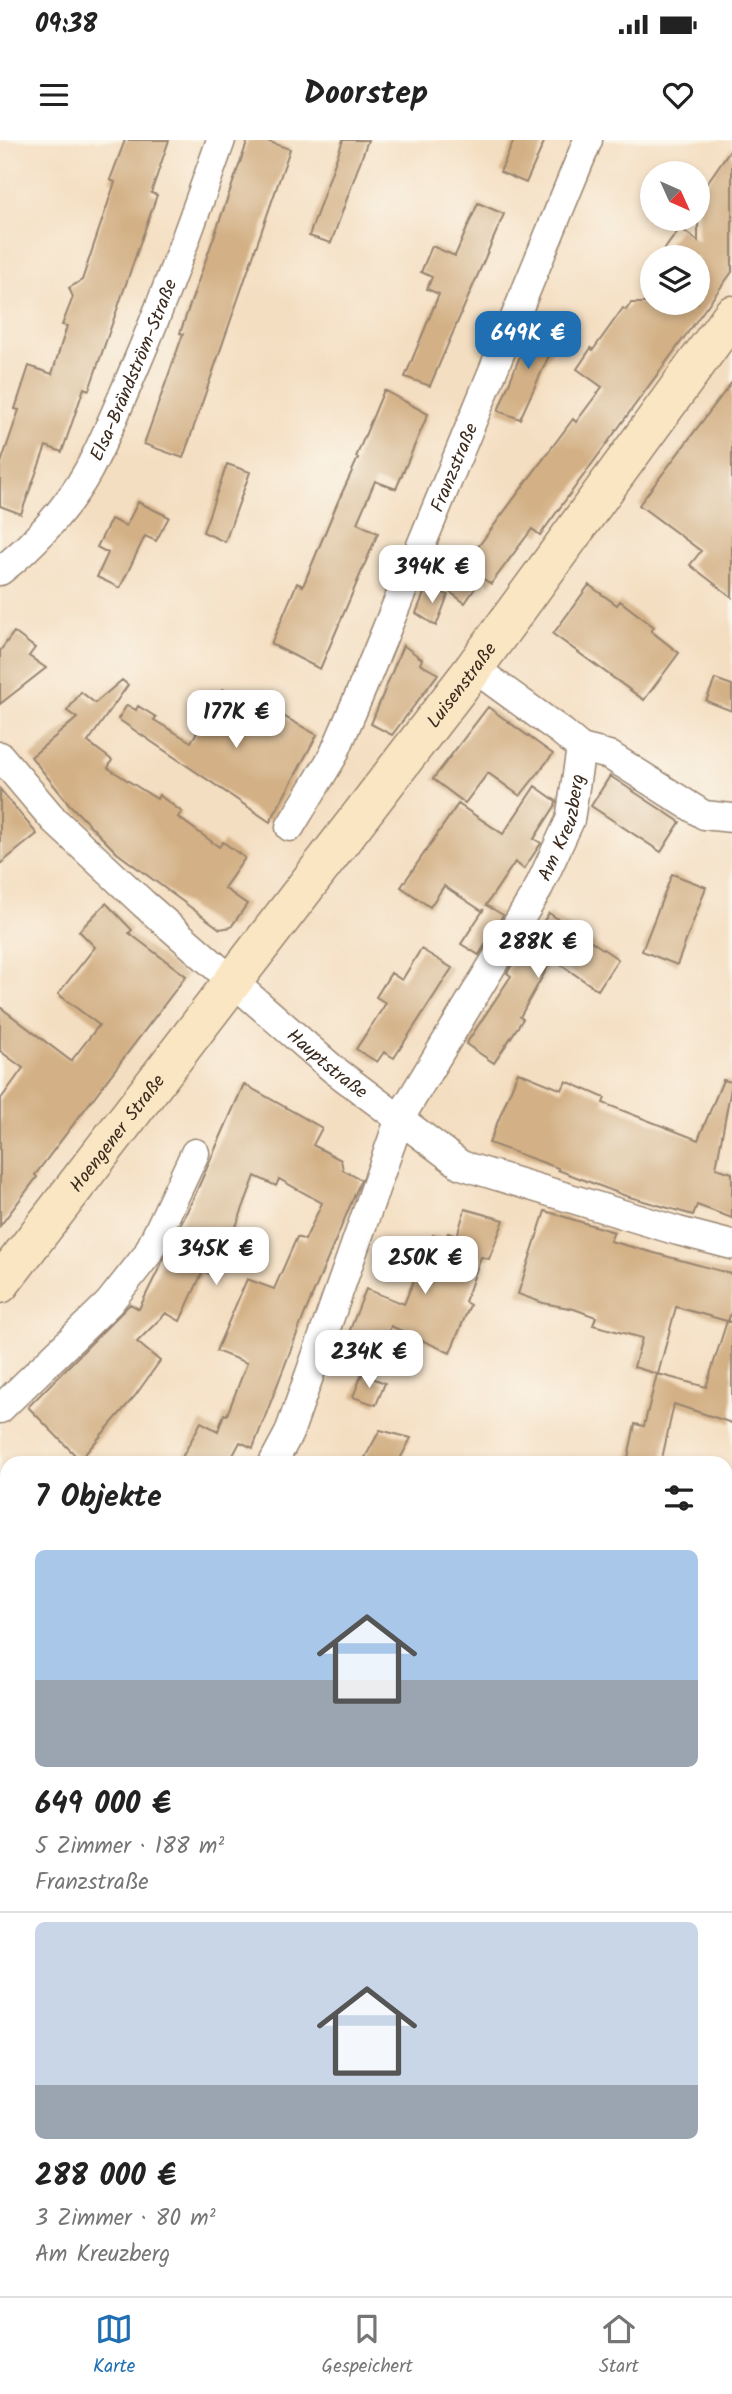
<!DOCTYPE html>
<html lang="de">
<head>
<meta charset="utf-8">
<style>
  body { margin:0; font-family:Kalam,sans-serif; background:#f2f2f2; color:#222; height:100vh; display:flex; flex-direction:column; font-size:26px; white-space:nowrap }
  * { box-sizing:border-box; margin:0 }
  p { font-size:23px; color:#767676 }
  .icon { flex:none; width:38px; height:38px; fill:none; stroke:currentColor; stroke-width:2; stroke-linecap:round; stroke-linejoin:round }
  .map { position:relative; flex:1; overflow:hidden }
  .side { position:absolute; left:0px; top:1316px; width:733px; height:840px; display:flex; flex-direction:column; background:#fff; border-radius:21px 21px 0 0; box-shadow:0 4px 10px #0003 }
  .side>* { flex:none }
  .needle { width:46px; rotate:135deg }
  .buttons { position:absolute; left:640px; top:21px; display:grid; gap:14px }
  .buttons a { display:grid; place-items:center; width:70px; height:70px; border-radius:50%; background:#fff; box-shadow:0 4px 10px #0003; font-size:35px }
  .price { position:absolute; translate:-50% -60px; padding:0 16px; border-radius:14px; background:#fff; color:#222; font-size:23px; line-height:46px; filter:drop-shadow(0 2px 4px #0008) }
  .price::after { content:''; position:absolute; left:50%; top:42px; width:21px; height:16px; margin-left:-10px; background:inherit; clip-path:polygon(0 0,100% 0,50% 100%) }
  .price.active { background:#1f6fb2; color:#fff }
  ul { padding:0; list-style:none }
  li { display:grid; align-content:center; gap:14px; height:371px; padding:0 35px }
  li+li { border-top:2px solid #e0e0e0 }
  li span { display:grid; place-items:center; height:217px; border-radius:10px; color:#555 }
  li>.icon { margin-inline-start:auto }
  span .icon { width:126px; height:126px; fill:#fffc; stroke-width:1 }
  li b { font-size:30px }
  h2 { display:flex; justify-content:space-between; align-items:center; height:84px; padding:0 35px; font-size:30px }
  .status { display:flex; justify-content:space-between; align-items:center; height:49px; padding:0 35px; background:#fff; direction:ltr }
  .status svg { height:19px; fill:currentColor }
  header { display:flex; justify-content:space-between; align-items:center; height:91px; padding:0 35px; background:#fff; font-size:32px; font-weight:600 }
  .tabs { display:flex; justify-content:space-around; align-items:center; height:98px; border-top:2px solid #e0e0e0; background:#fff; font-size:19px; color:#767676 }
  .tabs a { display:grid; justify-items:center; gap:4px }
  .tabs .active { color:#1f6fb2 }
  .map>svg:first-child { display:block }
  .green { fill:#84d595; stroke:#60805a; stroke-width:2 }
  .building { fill:#d3b085; fill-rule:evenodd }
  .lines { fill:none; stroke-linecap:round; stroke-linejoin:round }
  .minor-casing { stroke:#988470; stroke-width:31 }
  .secondary-casing { stroke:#988470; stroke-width:41 }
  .minor { stroke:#fff; stroke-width:28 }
  .secondary { stroke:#fbe6c3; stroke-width:38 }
  .labels { text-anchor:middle; stroke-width:6; stroke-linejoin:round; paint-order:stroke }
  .street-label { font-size:19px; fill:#3b2a1e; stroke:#fbf7ec }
</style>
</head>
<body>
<div class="status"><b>09:38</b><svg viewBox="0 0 49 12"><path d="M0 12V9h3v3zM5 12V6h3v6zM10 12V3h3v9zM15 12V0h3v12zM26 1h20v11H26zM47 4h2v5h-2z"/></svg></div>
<header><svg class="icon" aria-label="menu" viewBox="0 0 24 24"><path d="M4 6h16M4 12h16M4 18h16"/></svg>Doorstep<svg class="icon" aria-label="heart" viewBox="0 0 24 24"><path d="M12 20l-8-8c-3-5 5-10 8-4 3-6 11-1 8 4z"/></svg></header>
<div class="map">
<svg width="732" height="2156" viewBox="0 0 732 2156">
  <rect width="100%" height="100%" fill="#fbf7ec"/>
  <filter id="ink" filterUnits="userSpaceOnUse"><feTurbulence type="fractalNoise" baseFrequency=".0143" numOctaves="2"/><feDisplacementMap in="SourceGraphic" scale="14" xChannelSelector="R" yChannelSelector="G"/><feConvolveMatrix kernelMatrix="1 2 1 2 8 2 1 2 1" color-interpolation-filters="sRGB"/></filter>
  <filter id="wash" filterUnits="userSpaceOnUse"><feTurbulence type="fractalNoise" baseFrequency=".00686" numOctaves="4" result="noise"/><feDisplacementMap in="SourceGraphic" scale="28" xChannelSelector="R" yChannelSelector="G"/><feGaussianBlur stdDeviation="1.57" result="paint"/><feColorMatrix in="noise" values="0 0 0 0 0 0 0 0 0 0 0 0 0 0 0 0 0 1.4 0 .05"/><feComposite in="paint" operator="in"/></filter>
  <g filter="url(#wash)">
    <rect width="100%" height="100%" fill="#f4dec1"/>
    <path class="green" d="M726 1841 732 1844V2156H362V2149H726Z"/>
    <g id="blocks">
      <path class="building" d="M125 0H169L151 53 157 55 89 250 84 248 62 312 46 306 21 374 0 366V326L19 270 15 269 29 226 52 234 67 186 62 185 73 157 69 148 82 140 115 42 110 40Z
        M248 0H264L290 9 183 318 144 304 183 194 180 193Z
        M343 0H368L331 103 309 96Z
        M514 0H545L526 43 500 32Z
        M732 7V132L540 395 532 389 491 444 482 438 465 463 439 444 458 419 466 423 573 279 576 282 602 247 577 229 591 208 593 210 623 168 626 170 631 163H698V117H659L680 88 698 101V56Z
        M478 63 504 74 430 246 405 237 439 154 427 149 432 137 421 132 432 106 455 116Z
        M534 181 557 198 520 279 498 271Z
        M732 242V457L690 425 701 411 639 365Z
        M384 250 428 274 396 349 375 341 357 383 378 393 320 529 271 504 297 443 303 446 336 366 358 318 356 317Z
        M227 324 250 332 225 402 203 392Z
        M138 362 169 377 156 401 145 396 120 448 97 437 108 413 97 407 111 379 126 386Z
        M589 445 617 465 620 461 654 487 651 491 679 513 644 560 553 494Z
        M427 446 448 455 436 486 416 473Z
        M14 492 35 508 29 516 46 528 0 564V511Z
        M403 505 422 519 420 524 438 534 392 595 371 584Z
        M715 539 732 545V571L706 561Z
        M122 540 128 545 88 602 112 620 108 628 157 659 159 655 182 672 178 677 219 707 223 702 245 718 224 748 247 764 231 787 220 789 117 713 69 664 31 617 77 578 67 571 81 552 95 563Z
        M223 549 278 581 281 575 317 595 270 682 118 579 127 565 136 570 138 566 156 577 154 580 191 602Z
        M488 567 553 614 520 656 488 633 465 663 433 639Z
        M610 636 680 682 661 712 591 666Z
        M535 646 556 661 555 666 534 699 541 703 524 729 515 722 486 765 503 775 479 815 461 804 484 769 482 771 444 746 430 767 401 747 458 664 503 694Z
        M0 649 37 694 0 724Z
        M672 734 706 747 677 825 642 811Z
        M106 763 132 790 129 793 186 836 35 1035 37 1037 0 1086V960L23 928 0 911V867L71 921 99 885 58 854 95 807 79 791Z
        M549 773 618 819 598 850 552 819 520 877 523 879 494 923 466 904 511 836 507 833 531 793 535 795Z
        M421 809 452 828 394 918 384 912 377 922 356 909 386 863 376 857 391 833 402 840Z
        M518 932 562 950 566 941 605 958 603 963 698 1000 723 940 732 942 716 1028 732 1033V1078L697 1065 693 1075 626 1056 558 1030V1028L489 1003Z
        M244 944 322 988 313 1005 341 1020 343 1030 361 1040 305 1173 253 1308 240 1302 229 1323H179L201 1282 218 1291 224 1274 227 1275 247 1223 216 1211 247 1139 274 1149 297 1097 305 1100 322 1063 279 1039 276 1046 255 1036 217 1137 203 1131 180 1181 166 1173 137 1202 160 1221 135 1256 80 1320 28 1267 130 1164 139 1169 194 1057Z
        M465 1069 504 1080 489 1119 481 1117 465 1162 470 1165 450 1213 391 1186 371 1237 337 1223 366 1149 404 1164 433 1095 444 1101 448 1093 457 1096Z
        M545 1071 614 1092 610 1101 732 1134V1170L728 1181 732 1182V1283L674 1264 661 1323H627L635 1284 644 1286 657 1234 634 1227 642 1198 593 1185 596 1177 574 1169 543 1163 518 1154ZM676 1167 727 1181 706 1247 658 1234Z
        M362 1234 385 1243 376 1265 353 1257Z
        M380 1290 411 1298 398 1323H362Z"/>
    </g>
  </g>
  <g filter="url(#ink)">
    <use href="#blocks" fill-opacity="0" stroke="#988470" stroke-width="2"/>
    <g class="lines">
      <g class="minor-casing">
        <g id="minor">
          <path id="s1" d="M0 431C31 408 69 366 88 331 107 296 122 257 138 220 169 147 195 74 221 0"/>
          <path d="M581 608 609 615 704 675 732 678"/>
          <path id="s2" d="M0 616 54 680 144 764 333 929 461 1025 678 1091 732 1105"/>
          <path id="s3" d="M290 687 333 616 361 551 588 0"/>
          <path d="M0 1269 109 1163 147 1115 195 1013"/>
          <path id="s4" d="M273 1323 289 1293 400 978 537 751 570 680 581 608 562 592 474 528"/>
          <path d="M0 1419 7 1423"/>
          <path d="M0 1767 7 1771"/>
          <path d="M726 1827 732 1830"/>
          <path d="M177 2149V2156"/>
        </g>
      </g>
      <g class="secondary-casing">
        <g id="secondary">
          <path id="s5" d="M0 1144 474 528 732 175"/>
        </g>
      </g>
      <use href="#minor" class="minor"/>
      <use href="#secondary" class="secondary"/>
    </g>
  </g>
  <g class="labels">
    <g class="street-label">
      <text dy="7" stroke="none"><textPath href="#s1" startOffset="245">Elsa-Brändström-Straße</textPath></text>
      <text dy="7" stroke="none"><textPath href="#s3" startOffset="396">Franzstraße</textPath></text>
      <text dy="7" stroke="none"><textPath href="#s5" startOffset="756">Luisenstraße</textPath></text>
      <text dy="7" stroke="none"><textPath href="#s4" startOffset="702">Am Kreuzberg</textPath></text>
      <text dy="7" stroke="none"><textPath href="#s2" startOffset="450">Hauptstraße</textPath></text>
      <text dy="7" stroke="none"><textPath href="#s5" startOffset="191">Hoengener Straße</textPath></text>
    </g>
  </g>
</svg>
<div class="buttons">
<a><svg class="needle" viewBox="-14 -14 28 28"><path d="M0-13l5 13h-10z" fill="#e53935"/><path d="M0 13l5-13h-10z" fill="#767676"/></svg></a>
<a><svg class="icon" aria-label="layers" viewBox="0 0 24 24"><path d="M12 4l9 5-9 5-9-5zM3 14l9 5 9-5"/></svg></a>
</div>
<b class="price active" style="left:528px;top:231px">649K €</b>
<b class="price" style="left:432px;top:465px">394K €</b>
<b class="price" style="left:236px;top:610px">177K €</b>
<b class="price" style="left:538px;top:840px">288K €</b>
<b class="price" style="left:216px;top:1147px">345K €</b>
<b class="price" style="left:425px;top:1156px">250K €</b>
<b class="price" style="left:369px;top:1250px">234K €</b>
<section class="side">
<h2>7 Objekte<svg class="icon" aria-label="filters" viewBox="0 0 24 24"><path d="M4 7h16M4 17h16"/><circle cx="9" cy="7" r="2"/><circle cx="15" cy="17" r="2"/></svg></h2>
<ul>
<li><span style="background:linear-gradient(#a9c7e8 60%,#9aa5b1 0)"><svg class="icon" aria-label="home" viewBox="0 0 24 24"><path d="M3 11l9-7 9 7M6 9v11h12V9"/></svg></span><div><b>649 000 €</b><p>5 Zimmer · 188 m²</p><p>Franzstraße</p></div></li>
<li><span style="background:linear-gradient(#c9d6e8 75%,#9aa5b1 0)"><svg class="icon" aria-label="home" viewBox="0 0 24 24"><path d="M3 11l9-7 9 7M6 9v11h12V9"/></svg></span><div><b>288 000 €</b><p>3 Zimmer · 80 m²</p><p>Am Kreuzberg</p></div></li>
</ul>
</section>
</div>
<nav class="tabs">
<a class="active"><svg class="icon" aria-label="map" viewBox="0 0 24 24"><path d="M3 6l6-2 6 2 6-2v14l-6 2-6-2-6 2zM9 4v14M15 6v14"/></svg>Karte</a>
<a><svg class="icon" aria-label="saved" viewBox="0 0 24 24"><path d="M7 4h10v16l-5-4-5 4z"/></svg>Gespeichert</a>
<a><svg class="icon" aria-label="home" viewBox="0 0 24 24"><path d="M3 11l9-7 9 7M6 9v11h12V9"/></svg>Start</a>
</nav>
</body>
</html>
